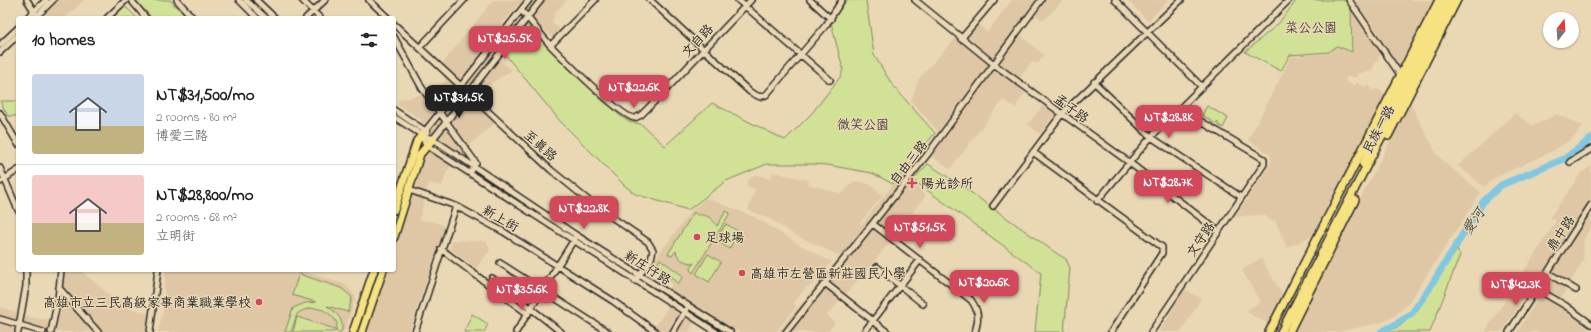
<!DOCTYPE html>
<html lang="en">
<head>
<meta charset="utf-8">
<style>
  body { margin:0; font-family:"Indie Flower","LXGW WenKai TC",sans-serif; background:#f6f6f6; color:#222; height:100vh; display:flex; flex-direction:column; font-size:15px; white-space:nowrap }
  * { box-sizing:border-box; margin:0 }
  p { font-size:13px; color:#767676 }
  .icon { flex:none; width:22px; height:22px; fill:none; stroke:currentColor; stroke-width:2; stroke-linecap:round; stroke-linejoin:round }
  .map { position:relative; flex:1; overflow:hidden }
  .panel { position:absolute; left:16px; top:16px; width:380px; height:256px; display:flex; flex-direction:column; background:#fff; border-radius:4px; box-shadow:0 1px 3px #0004 }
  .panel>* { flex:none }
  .needle { width:26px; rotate:17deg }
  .fabs { position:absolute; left:1543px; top:12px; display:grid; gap:8px }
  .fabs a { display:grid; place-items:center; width:36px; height:36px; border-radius:50%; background:#fff; box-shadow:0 1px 3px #0004; font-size:20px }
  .price { position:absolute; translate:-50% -34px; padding:0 9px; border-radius:8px; background:#d1495b; color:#fff; font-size:13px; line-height:26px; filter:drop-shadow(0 1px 2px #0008) }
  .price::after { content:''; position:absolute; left:50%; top:24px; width:12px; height:9px; margin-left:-6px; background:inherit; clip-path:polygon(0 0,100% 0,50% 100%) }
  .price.active { background:#222; color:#fff }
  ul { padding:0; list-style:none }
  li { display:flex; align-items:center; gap:12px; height:100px; padding:0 16px }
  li+li { border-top:1px solid #e0e0e0 }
  li span { display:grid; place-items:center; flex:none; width:112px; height:80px; border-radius:4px; color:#555 }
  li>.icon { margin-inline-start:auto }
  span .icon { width:48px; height:48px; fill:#fffc; stroke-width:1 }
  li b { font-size:17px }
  h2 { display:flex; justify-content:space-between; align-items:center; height:48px; padding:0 16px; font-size:17px }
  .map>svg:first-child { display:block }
  .built { fill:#dfc7a5 }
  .green { fill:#d1e296; stroke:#7e8660 }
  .forest { fill:url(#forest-crowns); stroke:#7e8660 }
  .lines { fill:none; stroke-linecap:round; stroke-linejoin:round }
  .river { stroke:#81c7e2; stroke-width:7 }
  .minor-casing { stroke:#2b2b2b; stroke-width:8 }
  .major-casing { stroke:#2b2b2b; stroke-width:10 }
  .minor { stroke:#ead8b5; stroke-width:5 }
  .major { stroke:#f6e281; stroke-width:7 }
  .poi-dot { fill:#d1495b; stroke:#ead8b5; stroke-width:1.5 }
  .labels { text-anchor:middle; stroke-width:3; stroke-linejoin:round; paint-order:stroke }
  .park-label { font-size:13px; fill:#44463b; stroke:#ead8b5 }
  .street-label { font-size:13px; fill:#2b2b2b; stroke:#ead8b5 }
  .poi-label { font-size:13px; fill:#2b2b2b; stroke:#ead8b5; text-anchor:start }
  .water-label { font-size:14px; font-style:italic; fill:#3c4a50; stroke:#ead8b5 }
</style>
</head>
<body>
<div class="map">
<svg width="1591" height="332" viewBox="0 0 1591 332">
  <defs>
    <pattern id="forest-crowns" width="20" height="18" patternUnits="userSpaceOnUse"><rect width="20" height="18" fill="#d1e296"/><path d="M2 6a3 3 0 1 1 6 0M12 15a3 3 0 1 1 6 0" fill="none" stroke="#b4c281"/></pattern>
  </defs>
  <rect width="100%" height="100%" fill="#ead8b5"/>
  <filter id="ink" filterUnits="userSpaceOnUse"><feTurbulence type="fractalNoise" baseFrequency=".025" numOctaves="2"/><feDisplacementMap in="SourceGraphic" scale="8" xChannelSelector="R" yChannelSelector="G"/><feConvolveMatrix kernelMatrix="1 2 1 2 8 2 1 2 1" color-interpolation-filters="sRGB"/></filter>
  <g filter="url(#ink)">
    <path class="built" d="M44 0H84L65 18H48L41 4Z
      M493 0H567L554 14 555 16 551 21 562 31 554 39 517 6 484 46 512 70 492 83 476 103 495 123 468 146 459 162 448 169 442 186 429 183 419 220 435 222 445 226 409 332H348L368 270H394V191L414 132 422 120 397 104 399 100 419 95 446 82 443 72 439 68Z
      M1012 0H1063L1044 21 1034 14 1020 35 1044 55 1038 64 1032 62 1015 84 1025 93 1015 108 1003 100 950 169 924 151 938 131 911 101 919 78 972 20 987 32Z
      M1127 0H1169L1148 21Z
      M1355 0H1434L1399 68Z
      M1352 11 1381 54 1371 72 1358 73 1357 77H1347L1345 81 1354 86 1356 82 1365 87 1368 83 1372 91 1377 89 1386 94 1312 236 1287 248 1275 220 1270 221 1265 215H1256L1235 217 1272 161 1269 154 1248 140 1291 57 1330 53 1338 47 1353 53Z
      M1410 103 1437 154 1445 163 1481 192 1410 301 1396 315 1383 322 1339 332H1291Z
      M1043 105 1055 114 1040 134 1028 124Z
      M1515 113 1533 126 1557 114 1583 126 1573 138 1555 150 1496 177 1484 187 1458 166Z
      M1591 166V227L1584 239 1583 261 1560 300 1533 284 1502 332H1485L1556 221 1550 217 1581 173Z
      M773 172 809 180 808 184 841 194 854 181 869 184 883 195 860 223 862 224 901 174 926 195 875 261 827 315 835 323 828 332H778L840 256 793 234 768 218 748 210 755 189 746 186 748 180 755 174 770 179Z
      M706 198 755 217 795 242 832 262 811 286H807L794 303 796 307 776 332H737L669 289 672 283 652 263 692 210Z
      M452 240 484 241 487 242 490 250 476 268 450 249Z
      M1261 258 1282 294 1285 295 1270 325 1245 311 1260 302 1242 270Z
      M62 270H80L113 298 124 300 129 308 150 314 145 332H0V307L34 318 54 320Z
      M165 270H298L345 284 356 297 344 332H158L164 306Z
      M1185 289 1201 299 1181 332H1159Z
      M1540 295 1565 308 1582 320 1581 323 1591 332H1517Z
      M673 300 698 316 689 332H651Z"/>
    <path class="green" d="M135 0H170L187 18H152Z
      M845 0H866L874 55 893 86 935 133 893 184 872 173 827 165 812 164H767L726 181 688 210 635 194 623 184 560 121 503 52 527 25 619 115 630 122 641 124 665 146 712 103 785 140 812 113 841 76 843 69 831 23Z
      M1297 0H1346L1351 8 1352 52 1337 46 1329 52 1290 55 1281 71 1245 52 1278 24Z
      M123 7 127 8 137 18H113Z
      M0 101H18V116H8Z
      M1207 106 1228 118 1223 128 1217 124 1218 122 1216 124 1202 115Z
      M928 164 959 184 1056 253 1066 259 1070 268 1064 332H1035L1041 273 913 180Z
      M726 211 730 213 693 273 690 270 694 263C686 263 678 260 676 251L672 256 668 254 694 212 697 215C707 214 712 218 717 226Z
      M726 224 739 232 729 249 716 240Z
      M1457 250 1460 255 1430 332H1386L1400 326 1414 313Z
      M708 254 721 262 709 282 696 274Z
      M299 274 341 288 352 297 348 312 327 306C336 312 345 320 341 332H336L337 323C328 307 310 304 297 314L291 332H285L293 308 305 303 316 302 292 295Z
      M472 314 488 324 484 332H464Z
      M297 317 335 329 334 332H293Z"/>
    <path class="forest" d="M660 259 683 276 678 284 658 263Z"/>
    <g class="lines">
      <path class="river" d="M1381 332 1398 323 1412 313 1427 292 1483 202 1501 185 1564 159 1591 139"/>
      <g class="minor-casing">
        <path id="minor" d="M27 0 36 14
          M131 0 146 18
          M177 0 193 18
          M239 0 257 18
          M246 0 266 18
          M256 0 275 18
          M302 0 320 18
          M369 0 388 18
          M650 0 750 92 760 97 766 95 826 25 842 0
          M738 0 830 80
          M810 0 831 19
          M915 0 995 65 1130 163 1218 231
          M1115 0 1202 87
          M1349 0 1401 76
          M521 10C532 22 540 34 551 46 563 58 623 119 635 118L641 115 661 95 751 0
          M27 18 46 0
          M35 18 53 0
          M107 18 126 0
          M306 18 325 0
          M394 24 551 170 594 205 648 242 653 250 651 259 635 281
          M394 37 422 88 476 163 472 170
          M961 39 994 0
          M0 45 18 28
          M551 45 595 0
          M420 47 464 0
          M0 52 18 35
          M1094 82 1151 137 1241 197
          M394 110 427 132
          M0 113 18 144
          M394 117 422 135 433 139 576 235 730 332
          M422 135 426 145 716 332
          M422 135 529 0
          M433 139 541 0
          M1033 152 1162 247V253L1111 332
          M1570 162 1591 149
          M0 168 18 210
          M0 182 18 170
          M409 190 456 206 504 232 613 301 656 332
          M1097 201 1151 137 1289 0
          M993 206 1061 115 1181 0
          M873 224 971 300C979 311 979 319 975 332
          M441 249 528 314
          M500 263 608 332
          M877 267 923 304
          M1548 273 1576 290
          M492 278 561 332
          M825 283 887 332
          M59 288 98 332
          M1537 289 1566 306 1591 324
          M0 319 43 332
          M18 332 26 286V270
          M51 332 58 299 61 270
          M150 332 158 270
          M415 332 456 206
          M516 332 575 238
          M673 332 686 310
          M786 332 927 155 1041 0
          M864 332 920 260
          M1151 332 1264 164V159L1180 109
          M1509 332 1591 205"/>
      </g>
      <g class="major-casing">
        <path id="major" d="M1390 111 1446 0
          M1388 136 1457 0
          M1363 164 1380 130
          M394 210 417 141 422 135
          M394 237 420 154 433 139
          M353 332 374 270
          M362 332 383 270
          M1269 332 1439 0
          M1281 332 1452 0
          M1289 332 1355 200"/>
      </g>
      <use href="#minor" class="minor"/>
      <use href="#major" class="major"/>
    </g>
  </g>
  <g class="poi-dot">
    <path d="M910 177h4v4h4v4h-4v4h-4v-4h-4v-4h4z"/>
    <circle cx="697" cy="237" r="4"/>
    <circle cx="742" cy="273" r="4"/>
    <circle cx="259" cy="302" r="4"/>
  </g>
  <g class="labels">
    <g class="park-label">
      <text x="1311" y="32">菜公公園</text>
      <text x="863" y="129">微笑公園</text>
    </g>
    <g class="street-label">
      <text transform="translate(697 40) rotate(-47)" y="5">文自路</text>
      <text transform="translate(1072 108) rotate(36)" y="5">孟子路</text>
      <text transform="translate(1378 129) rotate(-62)" y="5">民族一路</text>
      <text transform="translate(541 145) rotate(42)" y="5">至真路</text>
      <text transform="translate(908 162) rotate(-52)" y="5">自由三路</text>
      <text transform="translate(501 218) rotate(30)" y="5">新上街</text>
      <text transform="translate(1560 233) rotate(-57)" y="5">鼎中路</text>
      <text transform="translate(1200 239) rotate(-56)" y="5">文守路</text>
      <text transform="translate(648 267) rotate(32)" y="5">新庄仔路</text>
    </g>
    <g class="poi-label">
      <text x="921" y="188">陽光診所</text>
      <text x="705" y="242">足球場</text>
      <text x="750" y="278">高雄市左營區新莊國民小學</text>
      <text x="251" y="307" text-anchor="end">高雄市立三民高級家事商業職業學校</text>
    </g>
    <g class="water-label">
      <text transform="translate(1473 221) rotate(-56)" y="5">愛河</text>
    </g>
  </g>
</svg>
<div class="fabs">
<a><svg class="needle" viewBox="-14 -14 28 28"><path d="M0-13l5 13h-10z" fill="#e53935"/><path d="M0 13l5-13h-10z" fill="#767676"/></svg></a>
</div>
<b class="price" style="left:505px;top:60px">NT$25.5K</b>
<b class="price" style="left:634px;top:109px">NT$22.6K</b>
<b class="price active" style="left:459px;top:119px">NT$31.5K</b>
<b class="price" style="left:1169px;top:139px">NT$28.8K</b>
<b class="price" style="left:1168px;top:204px">NT$28.7K</b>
<b class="price" style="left:584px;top:230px">NT$22.8K</b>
<b class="price" style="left:920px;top:249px">NT$51.5K</b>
<b class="price" style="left:984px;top:304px">NT$20.6K</b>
<b class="price" style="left:1516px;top:306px">NT$42.3K</b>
<b class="price" style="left:522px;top:311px">NT$35.6K</b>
<section class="panel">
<h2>10 homes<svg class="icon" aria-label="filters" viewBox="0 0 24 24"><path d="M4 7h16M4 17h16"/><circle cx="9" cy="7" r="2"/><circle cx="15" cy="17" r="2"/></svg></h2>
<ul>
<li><span style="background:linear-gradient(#c9d6e8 65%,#c2b280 0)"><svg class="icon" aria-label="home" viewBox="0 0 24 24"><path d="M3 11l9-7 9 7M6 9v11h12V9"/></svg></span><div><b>NT$31,500/mo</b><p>2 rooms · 80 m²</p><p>博愛三路</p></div></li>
<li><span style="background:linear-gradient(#f6c9c9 60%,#c2b280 0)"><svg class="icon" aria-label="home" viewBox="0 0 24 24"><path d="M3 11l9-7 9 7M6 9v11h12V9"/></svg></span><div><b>NT$28,800/mo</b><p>2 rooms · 68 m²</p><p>立明街</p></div></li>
</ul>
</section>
</div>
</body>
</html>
